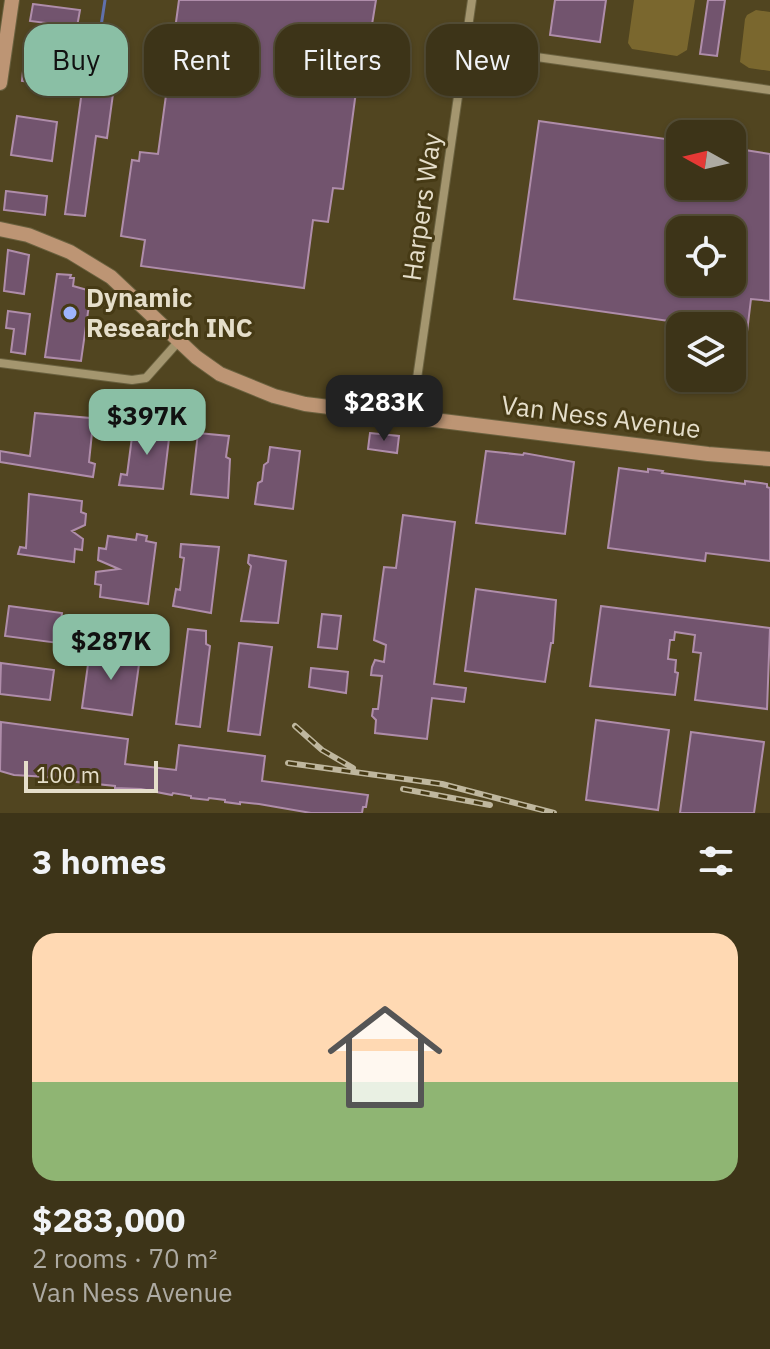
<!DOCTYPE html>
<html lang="en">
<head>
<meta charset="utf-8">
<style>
  body { margin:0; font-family:"IBM Plex Sans",sans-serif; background:#443c21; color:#f1f3f6; height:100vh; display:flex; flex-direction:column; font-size:30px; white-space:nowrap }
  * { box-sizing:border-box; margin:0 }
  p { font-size:26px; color:#adaaa2 }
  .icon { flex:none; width:44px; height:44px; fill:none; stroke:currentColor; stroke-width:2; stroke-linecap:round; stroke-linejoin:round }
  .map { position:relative; height:813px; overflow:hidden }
  .panel { display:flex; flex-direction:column; background:#3d3418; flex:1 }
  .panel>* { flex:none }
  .hud { position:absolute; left:24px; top:24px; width:722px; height:72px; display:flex; gap:16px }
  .needle { width:52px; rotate:278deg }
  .controls { position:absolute; left:666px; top:120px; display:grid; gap:16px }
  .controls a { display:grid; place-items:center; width:80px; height:80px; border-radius:16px; background:#3d3418; box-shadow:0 2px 6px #0004,0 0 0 2px #564f37; font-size:40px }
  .scale { position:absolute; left:24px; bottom:20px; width:134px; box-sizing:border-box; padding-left:8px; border:4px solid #e5deca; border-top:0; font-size:22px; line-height:28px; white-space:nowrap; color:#e5deca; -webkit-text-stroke:6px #463a15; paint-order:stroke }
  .price { position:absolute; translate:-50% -68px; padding:0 18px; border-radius:16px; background:#8abfa5; color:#111; font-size:26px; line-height:52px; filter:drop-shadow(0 2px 4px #0008) }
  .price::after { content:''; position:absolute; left:50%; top:48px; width:24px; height:18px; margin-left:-12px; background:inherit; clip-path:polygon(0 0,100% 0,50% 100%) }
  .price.active { background:#222; color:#fff }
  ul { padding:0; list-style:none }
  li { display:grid; align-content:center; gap:16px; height:424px; padding:0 32px }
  li span { display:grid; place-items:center; height:248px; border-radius:24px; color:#555 }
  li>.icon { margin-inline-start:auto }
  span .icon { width:144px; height:144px; fill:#fffc; stroke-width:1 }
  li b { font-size:34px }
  h2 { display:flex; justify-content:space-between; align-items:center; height:96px; padding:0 32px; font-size:34px }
  .tag { padding:0 28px; border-radius:24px; background:#3d3418; box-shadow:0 2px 6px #0004,0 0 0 2px #564f37; font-size:28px; line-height:72px }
  .tag.active { background:#8abfa5; color:#111 }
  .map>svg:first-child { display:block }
  .green { fill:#7a672e }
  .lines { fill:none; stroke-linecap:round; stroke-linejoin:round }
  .stream { stroke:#6070ab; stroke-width:3 }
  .building { fill:#72546e; stroke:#af8daa; stroke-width:2; fill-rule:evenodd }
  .street-casing { stroke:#6a613f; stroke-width:10 }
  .secondary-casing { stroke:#6a613f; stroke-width:16 }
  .street { stroke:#a4966f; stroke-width:8 }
  .secondary { stroke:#bd9574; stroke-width:14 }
  .rail-casing { stroke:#bfb79e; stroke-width:6 }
  .rail { stroke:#463a15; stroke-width:3; stroke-dasharray:9; stroke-linecap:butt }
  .poi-dot { fill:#9eb4fd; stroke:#463a15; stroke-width:3 }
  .labels { text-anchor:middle; stroke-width:6; stroke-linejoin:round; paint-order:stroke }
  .street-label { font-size:26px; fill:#e5deca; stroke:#463a15 }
  .poi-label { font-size:26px; font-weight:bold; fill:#e5deca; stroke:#463a15; text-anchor:start }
</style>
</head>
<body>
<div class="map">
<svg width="770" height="813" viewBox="0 0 770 813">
  <rect width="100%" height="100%" fill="#514520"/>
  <path class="green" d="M634 0H695L687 50 677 56 632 49 628 43Z
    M756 10 770 12V71L749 68 740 62 745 19 747 15Z"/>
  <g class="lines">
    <path class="stream" d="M28 49 94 51 98 46 105 0"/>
  </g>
  <path class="building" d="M179 0H376L367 55 361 54 343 189 333 188 328 222 313 220 304 288 141 266 145 240 121 236 132 160 139 161 140 152 158 154Z
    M555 0H606L600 42 550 35Z
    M708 0H725L717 56 700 54Z
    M33 4 80 10 77 27 30 21Z
    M24 61 65 67 62 87 22 81Z
    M85 69 105 72 102 93 113 94 107 138 96 136 85 216 65 214Z
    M17 116 57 122 52 161 11 155Z
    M539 121 680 141V186H732V148L770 154V301L751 299 747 332 732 330V326H704L514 299ZM680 230H732V282H680Z
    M6 191 47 196 45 215 4 210Z
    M8 250 29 255 24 294 4 291Z
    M57 274 71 275 70 278H74L73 286 91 291 81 361 45 357Z
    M8 311 30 314 25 354 11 352 14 329 6 328Z
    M35 413 101 419 99 432 92 433 89 462 95 464 93 477 0 462V451L30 456Z
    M131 420 141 421V426L170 430 163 489 119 485 121 474 127 475 132 437 129 435Z
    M198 433 229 436 226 457 230 459 228 498 191 494Z
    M370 433 399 436 397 453 368 449Z
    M270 447 300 451 293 509 255 504 258 483 262 481 264 465 268 462Z
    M486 451 523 455 524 453 574 462 565 534 476 523Z
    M619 468 648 472V469L663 471 662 473 745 484V481L767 484V487L770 488V561L706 553 705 561 608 548Z
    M29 494 82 501 81 512 86 514 85 525 72 531 83 539 82 550 75 549 74 562 18 554 20 547 26 548Z
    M403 515 455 522 434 684 466 688 464 702 432 698 427 739 375 733 376 720 372 716 373 709H378L382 676 371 675 372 667 375 660 384 662 386 645 374 640 384 567 396 568Z
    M137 534 147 536 146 541 156 543 148 604 100 597 101 585 95 584 96 572 119 569 98 560 99 548 106 549 108 536 136 540Z
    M181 544 219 547 211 613 173 606 176 589 180 590 184 558 180 557Z
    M249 555 286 561 278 623 241 621 251 566 248 563Z
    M476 589 556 600 553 643H551L545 682 465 671Z
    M9 606 62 613 58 643 5 636Z
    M601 606 770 628 767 709 695 700 701 653 693 652 695 635 675 632 674 640H670L668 659 676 660 675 672 678 673 675 695 590 686Z
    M322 614 341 616 337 649 318 647Z
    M188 629 206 631V644L210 646 200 727 176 724Z
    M239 643 272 647 260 735 228 731Z
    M90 650 140 657 132 715 82 708Z
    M1 663 54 670 50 700 0 694Z
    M311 668 348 672 346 693 309 687Z
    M596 720 669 730 658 810 586 800Z
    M1 722 128 739 125 764 176 770 179 745 265 756 262 781 368 795 366 807H363L362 813H311L259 804 240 802V804L225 802V800L209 798 208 800 191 798V796L173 793 172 795 141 789 115 788V786L48 779V777L14 775 0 771Z
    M691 732 764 742 754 813H680Z"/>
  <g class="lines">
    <g class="street-casing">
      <path id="street" d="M465 47 770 90
        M0 363 132 380 146 378 178 342
        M418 417 413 406 472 0"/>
    </g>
    <g class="secondary-casing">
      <path id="secondary" d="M0 83 12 0
        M0 229 28 235 70 252 111 277 196 357 220 374 274 396 305 404 418 418 708 454 770 459"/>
    </g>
    <use href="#street" class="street"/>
    <use href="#secondary" class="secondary"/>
    <g class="rail-casing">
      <path id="rail" d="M295 726 322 750 353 768
        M288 763 442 784 554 813
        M403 789 490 805"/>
    </g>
    <use href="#rail" class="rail"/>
  </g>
  <circle class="poi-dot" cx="70" cy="313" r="8"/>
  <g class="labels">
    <g class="street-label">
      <text transform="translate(422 207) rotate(-82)" y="9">Harpers Way</text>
      <text transform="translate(601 417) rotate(7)" y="9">Van Ness Avenue</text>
    </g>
    <g class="poi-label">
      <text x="86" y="307">Dynamic<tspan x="86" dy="30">Research INC</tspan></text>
    </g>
  </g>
</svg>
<div class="controls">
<a><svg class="needle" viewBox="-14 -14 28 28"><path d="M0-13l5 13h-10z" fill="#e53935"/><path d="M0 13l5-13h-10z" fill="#adaaa2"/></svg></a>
<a><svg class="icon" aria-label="locate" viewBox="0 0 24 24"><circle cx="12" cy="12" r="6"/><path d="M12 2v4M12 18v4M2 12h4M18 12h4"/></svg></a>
<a><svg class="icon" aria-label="layers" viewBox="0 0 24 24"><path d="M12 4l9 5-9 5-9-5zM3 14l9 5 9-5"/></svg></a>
</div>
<div class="scale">100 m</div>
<b class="price active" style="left:384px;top:443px">$283K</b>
<b class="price" style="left:147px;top:457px">$397K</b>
<b class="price" style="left:111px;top:682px">$287K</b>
<div class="hud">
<a class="tag active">Buy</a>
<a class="tag">Rent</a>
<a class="tag">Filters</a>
<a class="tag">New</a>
</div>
</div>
<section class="panel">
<h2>3 homes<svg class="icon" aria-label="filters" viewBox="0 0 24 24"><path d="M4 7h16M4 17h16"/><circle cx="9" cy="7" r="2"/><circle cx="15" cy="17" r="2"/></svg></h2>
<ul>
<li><span style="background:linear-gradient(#ffd9b3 60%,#8fb573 0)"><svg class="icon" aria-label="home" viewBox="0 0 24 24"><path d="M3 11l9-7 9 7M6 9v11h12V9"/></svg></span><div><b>$283,000</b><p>2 rooms · 70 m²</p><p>Van Ness Avenue</p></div></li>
</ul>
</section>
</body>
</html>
